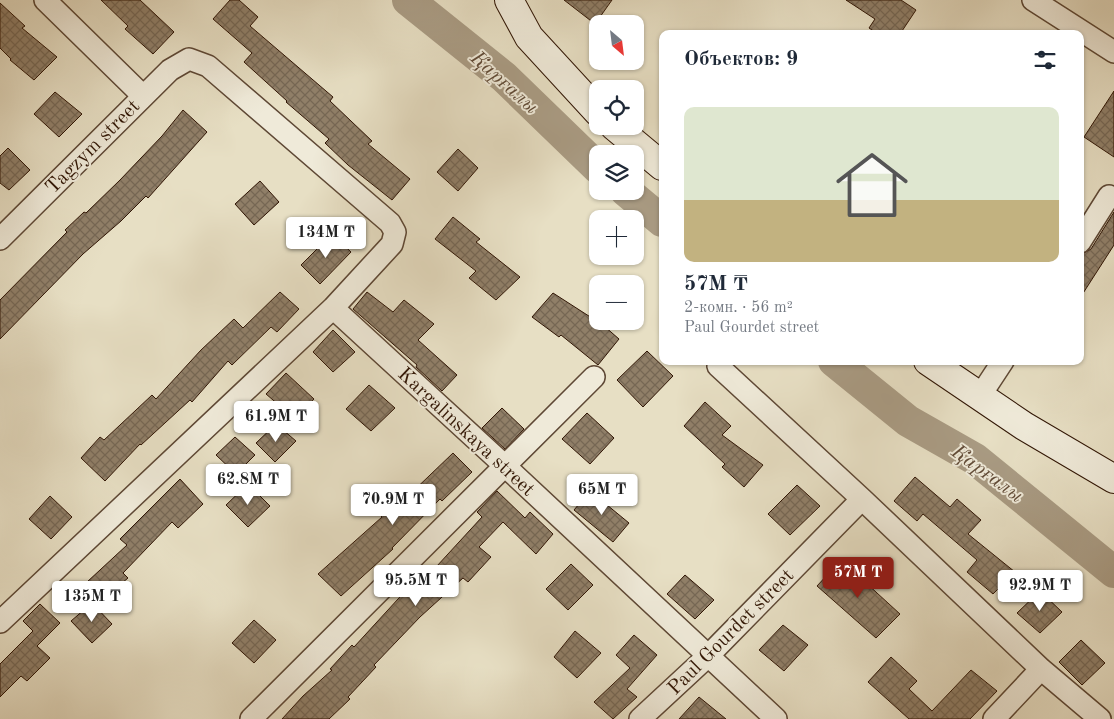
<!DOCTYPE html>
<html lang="ru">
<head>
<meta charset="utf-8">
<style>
  body { margin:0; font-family:"Old Standard TT",serif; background:#f2f2f3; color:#1f2937; height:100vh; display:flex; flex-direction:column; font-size:19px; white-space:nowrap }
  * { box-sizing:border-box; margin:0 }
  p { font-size:16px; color:#747a83 }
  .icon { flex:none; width:28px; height:28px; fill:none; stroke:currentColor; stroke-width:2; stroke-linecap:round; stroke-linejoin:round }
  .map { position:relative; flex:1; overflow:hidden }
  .drawer { position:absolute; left:659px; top:30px; width:425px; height:335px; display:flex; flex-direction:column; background:#fff; border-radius:10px; box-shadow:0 1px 4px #0004 }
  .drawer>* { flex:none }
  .needle { width:32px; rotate:152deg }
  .buttons { position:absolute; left:589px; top:15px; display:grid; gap:10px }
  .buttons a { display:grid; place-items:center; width:55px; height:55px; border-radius:10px; background:#fff; box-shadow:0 1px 4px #0004; font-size:25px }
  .price { position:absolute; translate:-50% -42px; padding:0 11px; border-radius:5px; background:#fff; color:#222; font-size:16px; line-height:32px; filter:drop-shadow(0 1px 2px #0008) }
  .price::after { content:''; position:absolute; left:50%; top:30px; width:15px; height:11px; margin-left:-8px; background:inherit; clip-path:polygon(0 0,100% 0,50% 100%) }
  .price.active { background:#8f2418; color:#fff }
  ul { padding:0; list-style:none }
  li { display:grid; align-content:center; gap:10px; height:265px; padding:0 25px }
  li span { display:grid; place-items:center; height:155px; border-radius:10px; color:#555 }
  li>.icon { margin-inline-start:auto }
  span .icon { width:90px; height:90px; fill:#fffc; stroke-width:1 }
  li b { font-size:21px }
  h2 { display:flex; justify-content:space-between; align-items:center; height:60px; padding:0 25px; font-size:21px }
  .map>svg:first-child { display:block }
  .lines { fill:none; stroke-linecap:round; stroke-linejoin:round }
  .river { stroke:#a99b83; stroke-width:32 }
  .building { fill:url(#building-cross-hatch); stroke:#311605 }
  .street-casing { stroke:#5e4835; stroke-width:24 }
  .secondary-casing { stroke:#311605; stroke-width:30 }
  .street { stroke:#efead9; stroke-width:21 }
  .secondary { stroke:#efead9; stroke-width:28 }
  .labels { text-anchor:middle; stroke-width:4; stroke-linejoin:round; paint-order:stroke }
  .street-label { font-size:20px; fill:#311605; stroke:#efead9 }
  .water-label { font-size:21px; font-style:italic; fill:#614b37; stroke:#efead9 }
</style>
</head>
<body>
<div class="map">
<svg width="1114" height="719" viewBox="0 0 1114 719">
  <defs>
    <pattern id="building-cross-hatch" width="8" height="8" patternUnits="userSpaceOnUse" patternTransform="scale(1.25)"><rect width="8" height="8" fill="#907f68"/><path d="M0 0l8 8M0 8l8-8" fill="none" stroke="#766754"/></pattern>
  </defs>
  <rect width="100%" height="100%" fill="#e7dfc4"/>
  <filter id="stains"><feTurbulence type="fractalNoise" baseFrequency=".004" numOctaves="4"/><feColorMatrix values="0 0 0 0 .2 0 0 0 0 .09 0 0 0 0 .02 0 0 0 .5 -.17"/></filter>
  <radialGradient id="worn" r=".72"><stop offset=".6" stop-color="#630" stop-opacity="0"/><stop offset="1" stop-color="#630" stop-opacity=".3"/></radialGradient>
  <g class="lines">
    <path class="river" d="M408 0 504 77 598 168
      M626 191 662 221
      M834 361 908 421 975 459 1114 572"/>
  </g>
  <path class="building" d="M101 0H140L174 32 153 54 125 29 128 26Z
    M230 0H239L258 17 250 26 333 97 330 101 372 141 368 144 410 179 392 200 348 165 325 143 329 139 286 102 287 101 244 62 252 53 213 19Z
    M564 0H612L595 24Z
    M846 0H901L916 10 900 34H878L869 28 875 19Z
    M0 3 25 26 22 28 57 57 34 80 10 60 11 59 0 48Z
    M1114 91V157L1084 137Z
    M55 92 82 114 59 137 34 114Z
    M183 110 207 132 148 198 146 196 121 221 83 254 0 339V300L67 232 65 230 84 212 86 213 120 180 162 136Z
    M8 148 30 170 9 190 0 183V156Z
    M458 149 478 168 458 191 437 172Z
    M260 181 279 202 254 225 235 204Z
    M1114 212V245L1080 298V255L1091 249Z
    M453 217 480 239 476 242 520 277 496 300 469 278 476 271 435 239Z
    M332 234 351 252 320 284 301 265Z
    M280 292 299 309 277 332 271 327 232 365 228 361 192 402 190 400 141 445 140 444 105 481 81 458 100 437 104 440 152 395 156 399 201 350 234 319 243 328Z
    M367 292 393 312 404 300 434 324 418 340 457 375 442 391 416 367 417 365 353 309Z
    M553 293 595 320 596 319 619 339 598 365 561 335 559 337 532 317Z
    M333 330 355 352 333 372 313 352Z
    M647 351 673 376 643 407 617 380Z
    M286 373 314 399 294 418 266 394Z
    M369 385 395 408 371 431 346 409Z
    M705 402 731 426 722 435 763 465 744 487 722 467 725 464 684 426Z
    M502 408 524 429 505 449 482 428Z
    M587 413 614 438 590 464 562 439Z
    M276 424 296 441 275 462 256 443Z
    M235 437 255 455 236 474 216 455Z
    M453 453 472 472 442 501 440 499 392 548 393 549 341 596 318 574 382 517 381 516 402 494 406 498Z
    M915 477 950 507 957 499 981 520 968 534 1015 572 993 594 967 572 977 560 923 514 917 521 894 501Z
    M180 479 203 504 178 528 172 522 123 573 128 578 104 598 87 582 127 545 120 539Z
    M248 484 270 506 248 527 226 505Z
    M797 485 820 506 790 535 768 514Z
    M497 491 525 518 530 512 553 534 536 554 503 522 479 547 491 557 468 582 463 578 420 617 374 665 376 667 348 697 350 699 329 719H282L303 696 332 670 330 669 352 645 354 647 420 575 425 579 482 517 477 512Z
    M590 491 629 523 613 542 574 510Z
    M50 496 72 517 51 539 29 519Z
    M841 560 866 581 865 582 900 614 876 638 817 586Z
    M571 564 593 585 568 610 546 589Z
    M685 575 714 600 695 619 667 594Z
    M1040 591 1062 612 1040 633 1017 613Z
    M92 603 112 624 92 643 71 621Z
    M40 604 60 623 37 646 50 658 27 681 21 676 0 697V664L33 631 23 621Z
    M254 620 276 640 254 663 232 643Z
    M783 625 808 645 784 671 759 650Z
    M575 631 601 653 577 678 554 657Z
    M634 635 657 655 627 689 637 697 613 719 594 702 630 668 616 655Z
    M1081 640 1105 663 1082 685 1059 662Z
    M891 657 917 681 909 689 932 711 971 670 997 691 970 719H909L868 682Z
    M699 697 726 719H679Z"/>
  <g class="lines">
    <g class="street-casing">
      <path id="street" d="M45 0 143 96
        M1033 0 1114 52
        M0 239 170 70 189 59 208 66 390 223 395 232 392 244 333 308 0 622
        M1080 242 1109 196
        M333 308 505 466 776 719
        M721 361 718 366 862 499 1041 669 1100 719
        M980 396 1003 361
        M251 719 594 377
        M640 719 708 656 862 499
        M994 719 1041 669"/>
    </g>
    <g class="secondary-casing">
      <path id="secondary" d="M509 0 529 37 598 112
        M614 126 662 166
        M928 361 1024 426 1114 479"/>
    </g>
    <use href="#street" class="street"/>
    <use href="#secondary" class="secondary"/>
  </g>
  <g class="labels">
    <g class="street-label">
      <text transform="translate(92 146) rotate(-45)" y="7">Tagzym street</text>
      <text transform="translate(467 431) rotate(43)" y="7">Kargalinskaya street</text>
      <text transform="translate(730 631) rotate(-45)" y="7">Paul Gourdet street</text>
    </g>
    <g class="water-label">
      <text transform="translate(505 82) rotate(42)" y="7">Қарғалы</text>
      <text transform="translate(988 473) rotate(36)" y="7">Қарғалы</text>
    </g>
  </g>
  <rect width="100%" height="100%" filter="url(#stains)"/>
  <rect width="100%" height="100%" fill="url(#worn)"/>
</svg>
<div class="buttons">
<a><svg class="needle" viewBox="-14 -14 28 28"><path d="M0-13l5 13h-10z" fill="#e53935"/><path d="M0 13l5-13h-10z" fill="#747a83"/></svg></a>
<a><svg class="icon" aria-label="locate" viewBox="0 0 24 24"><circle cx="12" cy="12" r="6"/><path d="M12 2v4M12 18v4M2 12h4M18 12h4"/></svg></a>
<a><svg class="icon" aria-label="layers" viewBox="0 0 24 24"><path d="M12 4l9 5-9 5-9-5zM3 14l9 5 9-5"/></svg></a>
<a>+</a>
<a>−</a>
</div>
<b class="price" style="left:326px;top:259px">134M ₸</b>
<b class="price" style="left:276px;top:443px">61.9M ₸</b>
<b class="price" style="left:248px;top:506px">62.8M ₸</b>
<b class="price" style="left:602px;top:516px">65M ₸</b>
<b class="price" style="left:393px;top:526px">70.9M ₸</b>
<b class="price active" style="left:858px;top:599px">57M ₸</b>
<b class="price" style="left:416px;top:607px">95.5M ₸</b>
<b class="price" style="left:1040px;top:612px">92.9M ₸</b>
<b class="price" style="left:92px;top:623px">135M ₸</b>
<section class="drawer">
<h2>Объектов: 9<svg class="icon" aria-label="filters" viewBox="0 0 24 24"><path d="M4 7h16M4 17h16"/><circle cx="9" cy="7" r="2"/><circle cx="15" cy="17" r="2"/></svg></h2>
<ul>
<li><span style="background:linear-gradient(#dfe7d0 60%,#c2b280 0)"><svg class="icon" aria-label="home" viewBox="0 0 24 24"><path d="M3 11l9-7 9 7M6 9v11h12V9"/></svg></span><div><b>57M ₸</b><p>2-комн. · 56 m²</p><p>Paul Gourdet street</p></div></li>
</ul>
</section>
</div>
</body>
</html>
